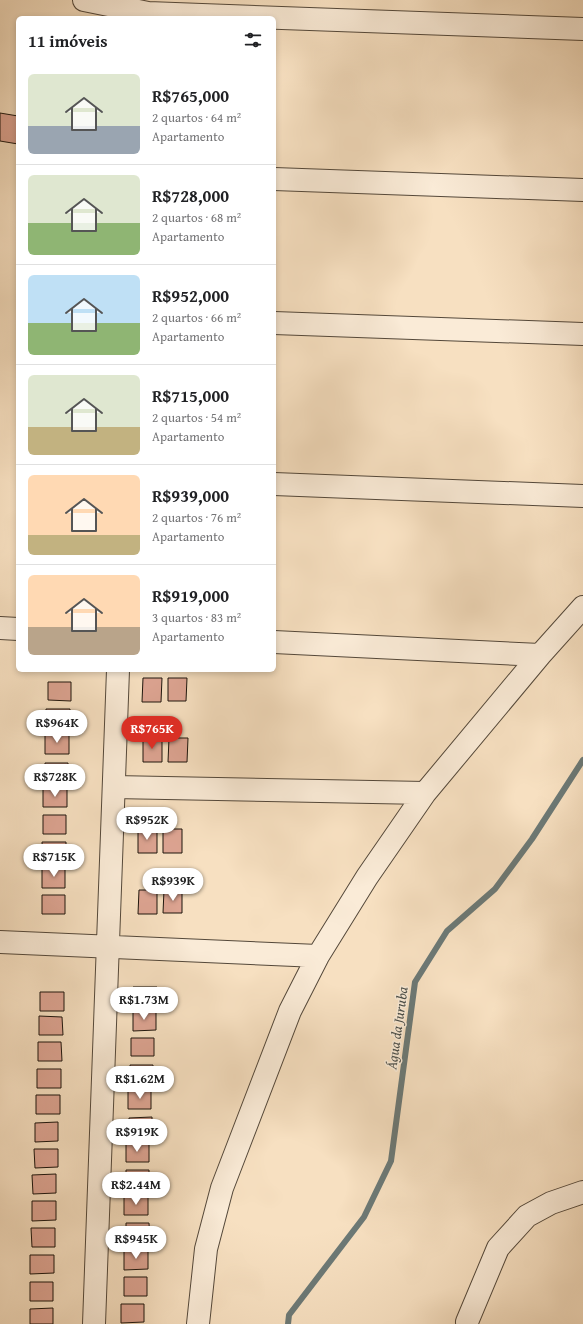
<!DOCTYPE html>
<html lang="pt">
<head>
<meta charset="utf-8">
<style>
  body { margin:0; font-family:"Gentium Book Plus",serif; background:#f6f6f6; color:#202124; height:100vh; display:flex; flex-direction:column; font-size:15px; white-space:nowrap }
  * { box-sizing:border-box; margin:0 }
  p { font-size:13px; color:#757577 }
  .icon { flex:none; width:22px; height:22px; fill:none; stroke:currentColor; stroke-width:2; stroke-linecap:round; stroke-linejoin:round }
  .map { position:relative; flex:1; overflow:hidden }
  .side { position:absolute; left:16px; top:16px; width:260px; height:656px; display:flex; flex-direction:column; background:#fff; border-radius:6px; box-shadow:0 2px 6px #0003 }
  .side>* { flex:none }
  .price { position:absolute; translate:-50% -34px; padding:0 9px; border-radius:14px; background:#fff; color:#222; font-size:13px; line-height:26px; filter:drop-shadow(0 1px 2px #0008) }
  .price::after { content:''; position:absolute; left:50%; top:24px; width:12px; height:9px; margin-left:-6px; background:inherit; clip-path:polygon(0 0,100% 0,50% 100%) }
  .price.selected { background:#d93025; color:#fff }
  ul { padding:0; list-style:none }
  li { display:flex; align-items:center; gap:12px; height:100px; padding:0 12px }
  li+li { border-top:1px solid #e0e0e0 }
  li span { display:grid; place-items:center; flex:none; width:112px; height:80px; border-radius:6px; color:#555 }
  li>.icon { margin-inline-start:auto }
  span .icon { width:48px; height:48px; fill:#fffc; stroke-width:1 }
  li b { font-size:17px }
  h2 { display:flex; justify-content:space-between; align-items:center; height:48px; padding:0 12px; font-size:17px }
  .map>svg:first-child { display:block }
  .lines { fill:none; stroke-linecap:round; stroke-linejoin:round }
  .stream { stroke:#6c7976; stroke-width:6 }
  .building { fill:#dda492; stroke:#1d150d }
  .minor-casing { stroke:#54483a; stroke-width:24 }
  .minor { stroke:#faebd7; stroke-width:22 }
  .labels { text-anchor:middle; stroke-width:3; stroke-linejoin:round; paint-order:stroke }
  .water-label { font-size:14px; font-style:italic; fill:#4b4f4a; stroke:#faebd7 }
</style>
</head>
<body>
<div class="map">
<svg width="583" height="1324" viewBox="0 0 583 1324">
  <rect width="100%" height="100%" fill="#f7e0c1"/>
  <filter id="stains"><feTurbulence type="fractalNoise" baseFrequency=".005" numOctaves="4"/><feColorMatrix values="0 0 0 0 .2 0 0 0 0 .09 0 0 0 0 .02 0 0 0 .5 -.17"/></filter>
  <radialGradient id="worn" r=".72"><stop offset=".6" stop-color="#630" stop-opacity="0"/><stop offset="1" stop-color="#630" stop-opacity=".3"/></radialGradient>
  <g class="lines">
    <path class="stream" d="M288 1324 289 1315 364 1217 391 1161 415 982 447 931 495 889 532 839 583 760"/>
  </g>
  <path class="building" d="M0 113 18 116V144L0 141Z
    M143 678H162L161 702H142Z
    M168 678H187L186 701H168Z
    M48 682H71V701L48 700Z
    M46 709H70V728H46Z
    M45 735H69V754H45Z
    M169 738H188L187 762H168Z
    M143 739H162V762H143Z
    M45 763H68V782H45Z
    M43 788H67V807H43Z
    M43 815H66V834H43Z
    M138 829 157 830V853H138Z
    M163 829H182V853H163Z
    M42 842H66V861H43Z
    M42 869H65V888H42Z
    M139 890H157V914H138Z
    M164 890H182V913H163Z
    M42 895H65V914H42Z
    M133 987H157V1006H133Z
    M40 992H64V1011H40Z
    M133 1012H156V1030L133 1031Z
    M39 1016 62 1017 63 1035H39Z
    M131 1038H154V1056H131Z
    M38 1042H61L62 1061H38Z
    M130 1065H153V1083L130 1084Z
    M37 1069H61V1088H37Z
    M128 1090H151V1109H128Z
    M36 1095H60V1114H36Z
    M152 1117V1136H129V1118Z
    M58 1122V1141L35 1142V1123Z
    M126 1143 149 1144V1162H126Z
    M34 1149H58V1167L35 1168Z
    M126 1170H149V1189H126Z
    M56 1174V1193L33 1194 32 1175Z
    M124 1196H148V1215H124Z
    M32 1201H56V1220L32 1221Z
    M126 1223H149L150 1242H126Z
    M31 1228H55V1247H32Z
    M124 1251H148V1269L124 1270Z
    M30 1255H54V1273L30 1274Z
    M124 1277H147V1296H124Z
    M30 1282H53V1301H30Z
    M121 1304H144V1322L121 1323Z
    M53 1308V1324H30V1309Z"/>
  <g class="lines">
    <g class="minor-casing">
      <path id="minor" d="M84 0 148 13 583 29
        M274 179 583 190
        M274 323 583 334
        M274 484 583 496
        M0 628 18 629
        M274 642 540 655
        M114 787 425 793
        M0 942 318 956
        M467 1322 498 1248 527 1216 551 1203 583 1192
        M94 1324 118 670
        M198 1324 206 1249 222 1188 290 1011 318 956 367 877 425 793 540 655 583 607"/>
    </g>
    <use href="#minor" class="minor"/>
  </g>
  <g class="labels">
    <g class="water-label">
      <text transform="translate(397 1028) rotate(-82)" y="5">Água da Juruba</text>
    </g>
  </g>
  <rect width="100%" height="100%" filter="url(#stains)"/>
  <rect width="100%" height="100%" fill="url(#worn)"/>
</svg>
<b class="price" style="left:57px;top:744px">R$964K</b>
<b class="price selected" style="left:152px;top:750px">R$765K</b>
<b class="price" style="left:55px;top:798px">R$728K</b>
<b class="price" style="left:147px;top:841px">R$952K</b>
<b class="price" style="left:54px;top:878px">R$715K</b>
<b class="price" style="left:173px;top:902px">R$939K</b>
<b class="price" style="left:144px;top:1021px">R$1.73M</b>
<b class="price" style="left:140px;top:1100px">R$1.62M</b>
<b class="price" style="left:137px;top:1153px">R$919K</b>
<b class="price" style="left:136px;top:1206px">R$2.44M</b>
<b class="price" style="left:136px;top:1260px">R$945K</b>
<section class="side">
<h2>11 imóveis<svg class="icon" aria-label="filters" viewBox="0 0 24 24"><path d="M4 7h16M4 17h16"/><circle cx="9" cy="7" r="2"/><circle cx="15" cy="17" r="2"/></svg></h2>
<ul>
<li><span style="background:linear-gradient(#dfe7d0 65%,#9aa5b1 0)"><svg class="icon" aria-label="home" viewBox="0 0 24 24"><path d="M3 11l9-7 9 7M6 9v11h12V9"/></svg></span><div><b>R$765,000</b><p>2 quartos · 64 m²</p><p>Apartamento</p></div></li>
<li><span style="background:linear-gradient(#dfe7d0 60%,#8fb573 0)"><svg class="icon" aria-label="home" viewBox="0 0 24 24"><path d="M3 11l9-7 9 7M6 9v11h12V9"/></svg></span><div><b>R$728,000</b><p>2 quartos · 68 m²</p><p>Apartamento</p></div></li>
<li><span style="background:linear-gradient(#bfe0f5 60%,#8fb573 0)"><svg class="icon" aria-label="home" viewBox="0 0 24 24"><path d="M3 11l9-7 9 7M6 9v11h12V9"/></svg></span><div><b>R$952,000</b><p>2 quartos · 66 m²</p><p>Apartamento</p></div></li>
<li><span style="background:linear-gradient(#dfe7d0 65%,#c2b280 0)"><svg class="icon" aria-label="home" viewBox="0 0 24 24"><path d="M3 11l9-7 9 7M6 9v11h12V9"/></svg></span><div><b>R$715,000</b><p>2 quartos · 54 m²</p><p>Apartamento</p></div></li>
<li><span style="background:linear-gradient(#ffd9b3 75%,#c2b280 0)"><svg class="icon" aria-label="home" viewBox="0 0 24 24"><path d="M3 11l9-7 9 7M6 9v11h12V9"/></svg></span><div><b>R$939,000</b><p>2 quartos · 76 m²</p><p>Apartamento</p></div></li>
<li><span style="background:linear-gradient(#ffd9b3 65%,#b9a48a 0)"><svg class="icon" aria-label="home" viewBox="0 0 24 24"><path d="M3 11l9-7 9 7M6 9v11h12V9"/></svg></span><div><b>R$919,000</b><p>3 quartos · 83 m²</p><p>Apartamento</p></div></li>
</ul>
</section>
</div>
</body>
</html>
